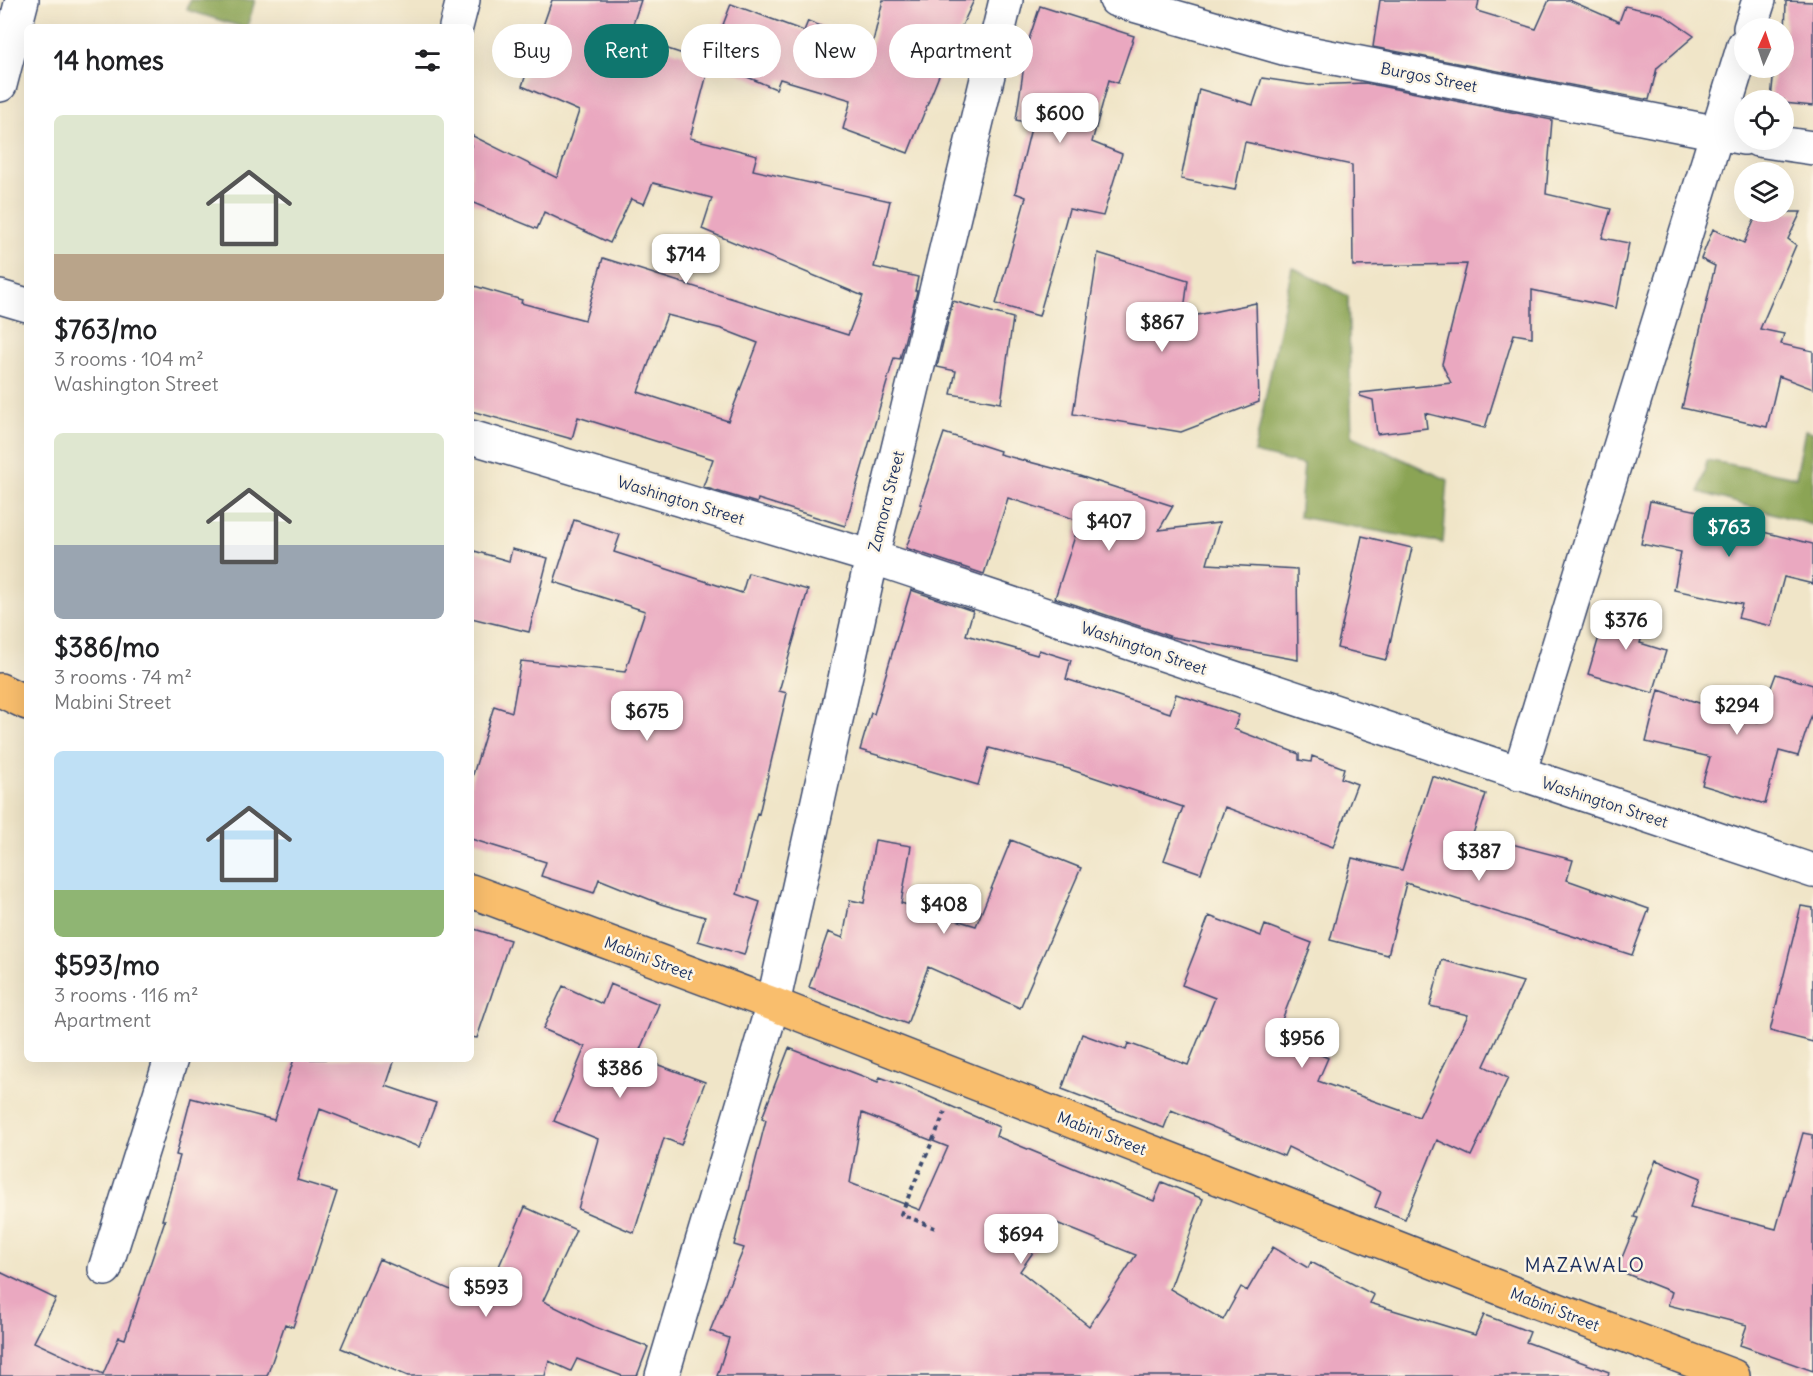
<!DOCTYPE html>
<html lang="en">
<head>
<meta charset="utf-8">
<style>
  body { margin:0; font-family:Delius,sans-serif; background:#f6f6f6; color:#202124; height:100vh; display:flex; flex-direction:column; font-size:22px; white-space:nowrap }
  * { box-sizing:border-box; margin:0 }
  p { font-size:20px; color:#757577 }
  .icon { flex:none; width:33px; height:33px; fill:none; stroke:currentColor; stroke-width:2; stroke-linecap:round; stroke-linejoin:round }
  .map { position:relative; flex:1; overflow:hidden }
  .details { position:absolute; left:24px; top:24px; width:450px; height:1038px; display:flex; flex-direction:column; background:#fff; border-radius:9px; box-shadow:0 6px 24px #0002 }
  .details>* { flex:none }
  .hud { position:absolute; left:492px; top:24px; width:570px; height:54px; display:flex; gap:12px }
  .needle { width:39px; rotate:3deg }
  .buttons { position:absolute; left:1734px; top:18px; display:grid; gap:12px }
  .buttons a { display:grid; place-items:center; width:60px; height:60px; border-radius:50%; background:#fff; box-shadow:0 6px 24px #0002; font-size:30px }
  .price { position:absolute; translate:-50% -51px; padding:0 14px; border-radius:12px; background:#fff; color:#222; font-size:20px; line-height:39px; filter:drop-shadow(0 2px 3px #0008) }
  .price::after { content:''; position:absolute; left:50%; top:36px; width:18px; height:14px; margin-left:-9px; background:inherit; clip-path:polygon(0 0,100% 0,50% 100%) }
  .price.current { background:#0f766e; color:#fff }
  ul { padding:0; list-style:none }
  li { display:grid; align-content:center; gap:12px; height:318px; padding:0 30px }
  li span { display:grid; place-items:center; height:186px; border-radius:9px; color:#555 }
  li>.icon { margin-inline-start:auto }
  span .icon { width:108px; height:108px; fill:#fffc; stroke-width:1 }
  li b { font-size:26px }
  h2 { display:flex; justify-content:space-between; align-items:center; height:72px; padding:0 30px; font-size:26px }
  .tag { padding:0 21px; border-radius:27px; background:#fff; box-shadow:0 6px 24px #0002; font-size:21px; line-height:54px }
  .tag.current { background:#0f766e; color:#fff }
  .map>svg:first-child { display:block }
  .forest { fill:#8ba455; stroke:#536a5a; stroke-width:1.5 }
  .building { fill:#eaa8c0; fill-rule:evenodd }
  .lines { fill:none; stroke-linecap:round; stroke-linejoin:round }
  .street-casing { stroke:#3b4a6e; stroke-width:36 }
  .highway-casing { stroke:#3b4a6e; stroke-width:36 }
  .path { stroke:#3b4a6e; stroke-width:4; stroke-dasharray:4.5 4.5; stroke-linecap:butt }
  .street { stroke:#fff; stroke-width:33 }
  .highway { stroke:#f9be6d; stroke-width:33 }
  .labels { text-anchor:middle; stroke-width:5; stroke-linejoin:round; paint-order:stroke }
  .street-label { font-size:16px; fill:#1b2f5e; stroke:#fcf5e5 }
  .quarter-label { font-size:20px; letter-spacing:1.5px; fill:#1b2f5e; stroke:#fcf5e5 }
</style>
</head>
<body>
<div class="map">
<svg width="1813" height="1376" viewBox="0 0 1813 1376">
  <rect width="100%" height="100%" fill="#fcf5e5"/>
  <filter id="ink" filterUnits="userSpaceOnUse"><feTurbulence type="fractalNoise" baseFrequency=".0167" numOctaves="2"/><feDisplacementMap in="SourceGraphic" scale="12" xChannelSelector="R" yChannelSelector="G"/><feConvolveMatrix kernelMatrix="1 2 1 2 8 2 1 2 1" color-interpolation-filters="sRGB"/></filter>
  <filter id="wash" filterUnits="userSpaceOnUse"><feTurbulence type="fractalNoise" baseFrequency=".008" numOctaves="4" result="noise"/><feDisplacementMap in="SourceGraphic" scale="24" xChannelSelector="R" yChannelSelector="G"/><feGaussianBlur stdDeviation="1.35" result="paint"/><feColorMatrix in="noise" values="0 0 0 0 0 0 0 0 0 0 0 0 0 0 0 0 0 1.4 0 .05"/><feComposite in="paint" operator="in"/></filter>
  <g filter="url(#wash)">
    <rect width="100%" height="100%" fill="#f0e5c8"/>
    <path class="forest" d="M190 0H255L247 27H242L187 10Z
      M1292 267 1348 296 1352 436 1448 480 1443 543 1299 517 1304 465 1254 453Z
      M1805 430 1813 432V525L1699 492 1707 460 1796 477Z"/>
    <g id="blocks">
      <path class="building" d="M552 0H641L629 36 710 63 690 138 757 155 753 170 890 201 874 267 918 277 915 291H917L900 359 894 358 845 526 758 499 757 503 703 487 713 459 578 417 572 439 471 411V285L522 300 521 303 585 320 603 258 848 335 863 296 702 229 712 198 653 183 644 204 631 199 610 243 544 212 537 229 471 202V135L557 178 579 111 522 86ZM667 315 722 329 758 343 728 421 638 392Z
        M883 0H974L940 73 908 153 843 129 851 100 780 79 776 89 709 61 731 4 804 31 808 21 872 46Z
        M1380 0H1479L1477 11 1536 29 1549 0H1569L1619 22 1625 6 1662 14 1694 36 1657 68 1649 100 1373 47Z
        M1786 1 1813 2V106L1784 103V100H1771L1774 68H1784Z
        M1040 6 1134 36 1118 83 1109 80 1092 142 1122 154 1103 216 1069 209 1039 316 996 304 1026 197 1015 193 1032 124 1016 120 1027 45Z
        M1262 78 1309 85 1365 83 1552 120 1546 194 1611 209 1602 238 1629 243 1616 308 1532 290V337L1514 334 1485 428 1425 413 1427 428 1377 434 1373 400 1360 396V393L1451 383 1442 364 1467 264 1353 266 1352 165 1245 142 1235 190 1181 179 1199 89 1253 105Z
        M1758 212H1801L1788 239 1796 245 1760 329 1784 334 1781 344 1813 351V389L1779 376 1767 427 1682 408 1715 266 1701 259 1713 229 1744 243Z
        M1098 253 1188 280 1183 318 1256 303 1259 402 1181 432 1073 414Z
        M953 301 1013 318 1001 403 951 394 956 371 937 367Z
        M944 433 1000 451 999 454 1064 471 1173 506 1159 530 1219 523 1207 564 1297 569 1298 660 1172 637 1055 598 1080 521 1008 498 984 574 906 548 922 504H920Z
        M1650 501 1747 521 1746 528 1813 544V584L1784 577 1771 626 1738 618 1742 604 1674 590 1681 552 1641 544Z
        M574 520 620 535 614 552 742 593 748 573 808 590 779 691 787 693 759 814 757 813 737 894 760 902 744 955 698 941 705 917 661 904 599 879 594 893 541 876 546 862 471 839V781L494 706 512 712 521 661 625 672 645 611 554 582Z
        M1362 536 1412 548 1386 660 1337 648Z
        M512 549 548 558 529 632 471 618V550L509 561Z
        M911 590 973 611 966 635 1037 655 1039 650 1071 660 1066 679 1170 713 1176 694 1239 715 1234 729 1299 754V760L1311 762 1312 756 1344 768 1341 778 1357 784 1333 847 1225 807 1201 873 1164 860 1183 807 1069 769 989 748 978 785 860 750 871 713 874 714Z
        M1609 603 1649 614 1640 643 1666 651 1653 693 1588 674Z
        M1776 674 1813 685V711L1798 756 1779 751 1765 804 1702 785 1710 757 1646 742 1659 690 1758 722Z
        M1432 776 1486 794 1473 834 1573 860 1567 880 1649 909 1632 955 1406 883 1388 955 1330 940 1352 858 1402 870Z
        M875 840 911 846 901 903 976 926 1011 840 1081 868 1020 1008 928 967 907 1024 809 987 828 932 843 938 850 900 864 903Z
        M1801 906 1813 908V1042L1770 1031Z
        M1209 916 1261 936 1265 925 1312 943 1276 1035 1328 1058 1318 1081 1419 1117 1468 1015 1430 1006 1442 960 1523 982 1484 1066 1508 1078 1471 1156 1437 1140 1405 1219 1375 1207 1381 1192 1288 1147 1284 1156 1171 1110 1164 1128 1062 1089 1082 1034 1126 1050 1128 1043 1188 1065 1215 998 1182 985Z
        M471 928 510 940 477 1038 471 1037Z
        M610 984 659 1004 637 1057 705 1082 681 1145 664 1138 634 1233 578 1209 598 1139 554 1121 585 1047 543 1029 563 986 602 1004Z
        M789 1048 878 1082 880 1077 909 1088 999 1127 996 1136 1154 1201 1162 1182 1203 1199 1170 1289 1223 1320 1241 1287 1247 1291 1273 1247 1308 1268 1311 1262 1374 1295 1370 1303 1475 1335 1484 1315 1530 1332 1526 1342 1609 1372 1608 1376H717L729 1338 710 1331 744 1248 734 1245 766 1120 762 1118ZM862 1113 948 1147 920 1210 850 1183ZM1054 1222 1136 1255 1089 1326 1020 1271Z
        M294 1059H395L386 1086 436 1103 419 1147 320 1109 297 1180 337 1192 293 1327 285 1324 267 1376H0V1272L56 1299 34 1342 103 1374 119 1337 125 1339 165 1220H162L180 1156 176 1155 191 1098 274 1120Z
        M1803 1133 1813 1135V1371L1740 1345 1747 1325 1668 1305 1672 1292 1617 1270 1638 1218 1634 1217 1656 1160 1701 1178 1690 1207 1776 1229Z
        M525 1207 576 1230 543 1301 595 1327 648 1347 637 1376H622L577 1359 571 1371 549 1361 545 1376H408L341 1348 379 1259 474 1300 482 1277 493 1280Z"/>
    </g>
  </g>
  <g filter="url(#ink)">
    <use href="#blocks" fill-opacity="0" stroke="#3b4a6e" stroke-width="1.5"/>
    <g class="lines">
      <g class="street-casing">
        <path id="street" d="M1116 0 1283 48 1744 138
          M456 27 463 0
          M1750 28 1759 0
          M0 85 22 0
          M1758 140 1813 148
          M0 297 27 305
          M471 437 872 557 1813 871
          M1519 774 1744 45
          M105 1269 171 1059
          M662 1376 773 1004 872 557 1006 0"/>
      </g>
      <g class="highway-casing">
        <path id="highway" d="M0 690 27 703
          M471 891 773 1004 1505 1290 1733 1376"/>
      </g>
      <path class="path" d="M935 1228 901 1214 945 1112"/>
      <use href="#street" class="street"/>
      <use href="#highway" class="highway"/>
    </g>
  </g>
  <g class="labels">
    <g class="street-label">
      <text transform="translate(1429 77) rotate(11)" y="6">Burgos Street</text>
      <text transform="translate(681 500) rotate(17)" y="6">Washington Street</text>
      <text transform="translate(886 501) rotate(-76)" y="6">Zamora Street</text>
      <text transform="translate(1144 648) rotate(19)" y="6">Washington Street</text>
      <text transform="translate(1605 802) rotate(18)" y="6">Washington Street</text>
      <text transform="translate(649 958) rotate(21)" y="6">Mabini Street</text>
      <text transform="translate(1102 1133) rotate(21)" y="6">Mabini Street</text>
      <text transform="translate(1555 1309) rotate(21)" y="6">Mabini Street</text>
    </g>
    <g class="quarter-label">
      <text x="1585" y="1272">MAZAWALO</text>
    </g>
  </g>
</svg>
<div class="buttons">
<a><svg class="needle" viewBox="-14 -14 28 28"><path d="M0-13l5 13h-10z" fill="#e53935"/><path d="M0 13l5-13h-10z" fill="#757577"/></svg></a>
<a><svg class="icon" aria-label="locate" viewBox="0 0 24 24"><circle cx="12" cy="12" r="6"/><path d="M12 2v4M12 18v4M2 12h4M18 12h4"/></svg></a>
<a><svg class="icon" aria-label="layers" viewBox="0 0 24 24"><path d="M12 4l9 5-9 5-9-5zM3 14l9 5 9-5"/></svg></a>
</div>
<b class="price" style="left:1060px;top:144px">$600</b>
<b class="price" style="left:686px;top:285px">$714</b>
<b class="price" style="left:1162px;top:353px">$867</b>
<b class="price" style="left:1109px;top:552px">$407</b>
<b class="price current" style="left:1729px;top:558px">$763</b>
<b class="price" style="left:1626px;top:651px">$376</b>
<b class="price" style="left:1737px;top:736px">$294</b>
<b class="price" style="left:647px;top:742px">$675</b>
<b class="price" style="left:1479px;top:882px">$387</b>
<b class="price" style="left:944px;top:935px">$408</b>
<b class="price" style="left:1302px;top:1069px">$956</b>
<b class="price" style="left:620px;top:1099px">$386</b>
<b class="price" style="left:1021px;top:1265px">$694</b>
<b class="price" style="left:486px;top:1318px">$593</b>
<div class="hud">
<a class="tag">Buy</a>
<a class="tag current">Rent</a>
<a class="tag">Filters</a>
<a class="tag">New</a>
<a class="tag">Apartment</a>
</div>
<section class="details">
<h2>14 homes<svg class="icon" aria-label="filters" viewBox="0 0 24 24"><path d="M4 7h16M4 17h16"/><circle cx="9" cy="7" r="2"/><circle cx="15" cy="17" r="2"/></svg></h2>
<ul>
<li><span style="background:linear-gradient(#dfe7d0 75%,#b9a48a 0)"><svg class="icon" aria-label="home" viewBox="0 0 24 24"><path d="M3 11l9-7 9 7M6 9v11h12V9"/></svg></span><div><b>$763/mo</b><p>3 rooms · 104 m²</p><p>Washington Street</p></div></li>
<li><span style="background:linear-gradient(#dfe7d0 60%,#9aa5b1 0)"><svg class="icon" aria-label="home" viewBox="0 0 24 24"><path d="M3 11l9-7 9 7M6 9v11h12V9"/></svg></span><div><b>$386/mo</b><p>3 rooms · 74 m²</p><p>Mabini Street</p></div></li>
<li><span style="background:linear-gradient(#bfe0f5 75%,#8fb573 0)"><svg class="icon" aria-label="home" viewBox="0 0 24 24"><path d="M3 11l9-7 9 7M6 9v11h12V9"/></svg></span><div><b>$593/mo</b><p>3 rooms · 116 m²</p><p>Apartment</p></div></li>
</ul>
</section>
</div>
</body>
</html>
